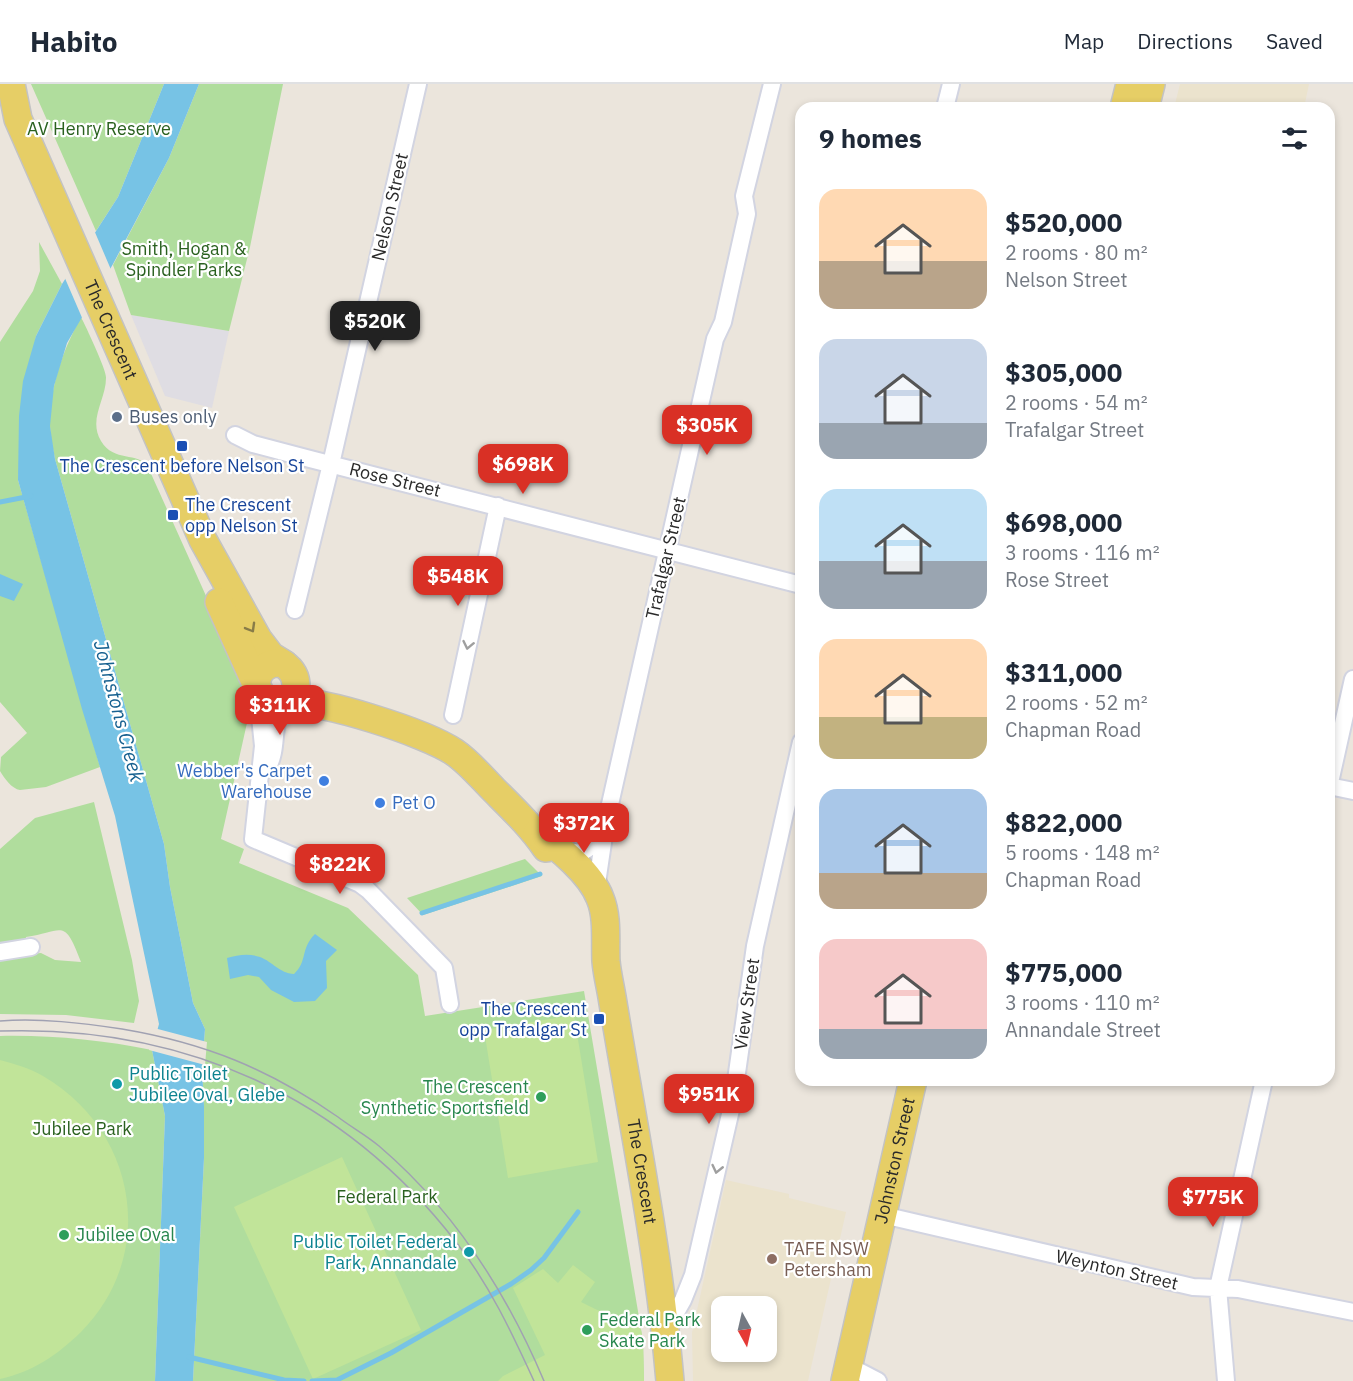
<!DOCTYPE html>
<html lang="en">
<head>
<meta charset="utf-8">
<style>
  body { margin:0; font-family:"IBM Plex Sans",sans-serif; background:#f6f6f7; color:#1f2937; height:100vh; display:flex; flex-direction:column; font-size:22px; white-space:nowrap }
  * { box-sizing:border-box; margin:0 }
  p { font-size:20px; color:#747a83 }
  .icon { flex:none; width:33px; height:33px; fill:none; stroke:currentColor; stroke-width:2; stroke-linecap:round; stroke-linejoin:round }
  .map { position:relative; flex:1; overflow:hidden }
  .panel { position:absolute; left:795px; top:18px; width:540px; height:984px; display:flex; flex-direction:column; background:#fff; border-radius:18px; box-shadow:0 3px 9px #0003 }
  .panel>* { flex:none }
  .needle { width:39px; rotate:172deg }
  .buttons { position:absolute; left:711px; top:1212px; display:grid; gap:12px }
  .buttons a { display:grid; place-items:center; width:66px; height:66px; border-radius:12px; background:#fff; box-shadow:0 3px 9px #0003; font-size:30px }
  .price { position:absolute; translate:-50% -51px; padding:0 14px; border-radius:12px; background:#d93025; color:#fff; font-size:20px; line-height:39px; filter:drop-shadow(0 2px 3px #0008) }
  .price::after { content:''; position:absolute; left:50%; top:36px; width:18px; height:14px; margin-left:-9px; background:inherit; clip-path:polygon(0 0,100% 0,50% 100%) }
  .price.active { background:#222; color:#fff }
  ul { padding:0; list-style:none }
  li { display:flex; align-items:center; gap:18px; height:150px; padding:0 24px }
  li span { display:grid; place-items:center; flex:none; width:168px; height:120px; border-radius:18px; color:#555 }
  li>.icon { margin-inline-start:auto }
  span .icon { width:72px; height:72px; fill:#fffc; stroke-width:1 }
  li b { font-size:26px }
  h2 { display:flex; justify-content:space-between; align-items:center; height:72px; padding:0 24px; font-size:26px }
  header { display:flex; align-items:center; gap:36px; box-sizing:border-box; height:84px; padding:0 30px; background:#fff; border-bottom:2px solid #e0e1e3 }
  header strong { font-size:28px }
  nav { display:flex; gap:33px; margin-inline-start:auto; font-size:21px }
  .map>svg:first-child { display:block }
  .industrial { fill:#dfdde3 }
  .education { fill:#ebe3cd; fill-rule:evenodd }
  .green { fill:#b0dd9d }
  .pitch { fill:#c1e499 }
  .water { fill:#77c3e5 }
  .pier { fill:#ebe5dc }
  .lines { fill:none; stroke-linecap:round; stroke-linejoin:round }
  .stream { stroke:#77c3e5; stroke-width:5 }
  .street-casing { stroke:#d2d4e1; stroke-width:20 }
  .primary-casing { stroke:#c3c3c3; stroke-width:30 }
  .street { stroke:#fff; stroke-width:16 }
  .primary { stroke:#e6ce66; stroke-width:27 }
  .tram { stroke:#a0a1b2; stroke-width:1.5 }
  .oneway { stroke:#887c48 }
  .oneway2 { stroke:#9f9f9f }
  .service-dot { fill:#5c6f8a; stroke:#fff; stroke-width:2 }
  .transit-dot { fill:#1a4fb4; stroke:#fff; stroke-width:2 }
  .shop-dot { fill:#3f7fe0; stroke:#fff; stroke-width:2 }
  .culture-dot { fill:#0f9aa8; stroke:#fff; stroke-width:2 }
  .leisure-dot { fill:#2e9e5b; stroke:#fff; stroke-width:2 }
  .education-dot { fill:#8d6e63; stroke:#fff; stroke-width:2 }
  .labels { text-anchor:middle; stroke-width:4.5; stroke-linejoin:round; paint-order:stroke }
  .park-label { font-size:18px; fill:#2a611f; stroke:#fff }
  .street-label { font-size:18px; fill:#2a2a2a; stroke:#fff }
  .service-label { font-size:18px; fill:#4e5e75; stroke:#fff; text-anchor:start }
  .transit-label { font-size:18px; fill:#164399; stroke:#fff }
  .shop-label { font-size:18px; fill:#366cbe; stroke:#fff; text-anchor:end }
  .culture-label { font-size:18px; fill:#0d838f; stroke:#fff; text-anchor:start }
  .leisure-label { font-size:18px; fill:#27864d; stroke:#fff; text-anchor:start }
  .education-label { font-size:18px; fill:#785e54; stroke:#fff; text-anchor:start }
  .water-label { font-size:20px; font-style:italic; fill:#176190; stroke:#fff }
</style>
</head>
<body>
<header>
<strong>Habito</strong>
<nav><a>Map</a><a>Directions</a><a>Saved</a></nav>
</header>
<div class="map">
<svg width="1353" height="1297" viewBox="0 0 1353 1297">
  <rect width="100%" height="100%" fill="#ebe5dc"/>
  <path class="industrial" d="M131 231 229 247 212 324 165 312Z"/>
  <path class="education" d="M1180 0H1309L1304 24H1174Z
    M726 1096 789 1110V1114L846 1128 808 1297H693L692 1249ZM722 1222H766V1268H722Z"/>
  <path class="green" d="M31 0H164L118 113 96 147Z
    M199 0H283L250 163 229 247 131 231 113 181 169 74Z
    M39 158 62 200 36 252 18 396 100 683 46 703 20 706C12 705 4 694 0 687L1 673 27 649 0 618V258L33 207 40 187Z
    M81 233C86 243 107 287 106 294 106 316 88 335 101 357 114 379 138 367 148 383L238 583 243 600 247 639 221 755 244 765 239 779 348 824 418 891 425 932 584 907 643 1257 644 1297H193L204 1074V1022L202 984 205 945 193 919 170 803 164 760 55 375C53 364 50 353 50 342 49 304 63 266 81 233Z
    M94 718 132 876 139 917 134 939 66 931 0 930V873L41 869 55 876 81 878C64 833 64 847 26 853V860L0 862V765L35 734Z
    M525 775 542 792 423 831 407 814Z
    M0 952C52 951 102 956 152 966L165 1032 155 1297H0Z"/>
  <path class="pitch" d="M574 931 598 1078 508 1094 484 946Z
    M0 976C14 980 30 984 43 992 136 1046 159 1169 81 1248 56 1272 34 1287 0 1295Z
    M342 1073 421 1246 313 1295 234 1123Z
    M573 1181 595 1198 581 1218C602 1229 616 1234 639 1235L643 1257 644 1297H498L503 1292 545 1271 513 1204 543 1185 558 1199Z"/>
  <path class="water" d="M164 0H199L169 74 113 180 67 259 54 302 50 342 55 375 164 760 170 803 193 919 205 945 202 984 204 1022V1074L193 1297H155L165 1032 152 966 159 940 115 732 82 625 18 396 19 332 23 297 36 252 62 200 118 113Z
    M0 490 23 500 14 517 0 512Z
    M315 850 337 866 326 877 327 904 315 917 294 918 271 906 259 893 248 891 230 895 227 874C238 871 248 869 260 873 273 878 279 889 294 890 308 877 300 865 315 850Z"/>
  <path class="pier" d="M94 146 112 188 83 236 64 192Z
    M154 944 207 958 205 981 149 966Z"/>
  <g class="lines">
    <path class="stream" d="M0 418 31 412
      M422 829 540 790
      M189 1273 284 1296 304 1297
      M312 1297 337 1296 391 1269 511 1200 531 1186 544 1174 578 1128"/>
    <g class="street-casing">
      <path id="street" d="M945 24 951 0
        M235 351 253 360 310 375 801 501
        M295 526 331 380 418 0
        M257 604 263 662 253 755 360 800 368 806 444 884 450 920
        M453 631 498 422
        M267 685C280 661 269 643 286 619
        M1329 702 1353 707
        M1329 703 1353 595
        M563 766C589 773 589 764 602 744
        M596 806 606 738 715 255 723 238 747 130 744 112 772 0
        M0 868 31 863
        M883 1131 1193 1203 1238 1205 1353 1228
        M666 1246 683 1216 693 1191 733 1017 755 862 801 658
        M849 1282 878 1297
        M1226 1297 1218 1204 1264 996"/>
    </g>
    <g class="primary-casing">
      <g id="primary">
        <path id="s1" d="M11 0 18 35 203 456 258 555 271 572 284 580"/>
        <path d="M1124 24 1130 0"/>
        <path d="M1145 24 1151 0"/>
        <path d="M219 518 261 611 271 619 283 620C302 611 299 587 281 579 267 578 258 586 256 600"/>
        <path d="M288 618C321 615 426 649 454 668 469 678 481 693 494 706 512 724 531 742 546 764"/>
        <path id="s2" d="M537 749C558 762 591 790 600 814 608 833 605 857 606 877 607 889 610 901 612 913 633 1041 659 1168 670 1297"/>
        <path id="s3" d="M845 1297 913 996"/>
      </g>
    </g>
    <use href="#street" class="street"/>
    <use href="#primary" class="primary"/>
    <path class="tram" d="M0 937C41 934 82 939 122 945 205 959 269 985 338 1033 351 1043 366 1051 379 1062 454 1126 506 1207 544 1297
      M0 947C184 941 343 1012 456 1158 489 1200 512 1249 534 1297"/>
  </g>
  <defs><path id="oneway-chevron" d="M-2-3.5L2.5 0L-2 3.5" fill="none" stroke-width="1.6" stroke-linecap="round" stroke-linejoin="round" transform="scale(1.5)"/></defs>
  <use class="oneway" href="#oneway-chevron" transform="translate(251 544) rotate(60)"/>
  <g class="oneway2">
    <use href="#oneway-chevron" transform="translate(468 561) rotate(102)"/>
    <use href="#oneway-chevron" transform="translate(717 1085) rotate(103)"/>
  </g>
  <circle class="service-dot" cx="117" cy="333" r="6"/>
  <g class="transit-dot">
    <rect x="176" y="356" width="12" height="12" rx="3"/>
    <rect x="167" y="425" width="12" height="12" rx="3"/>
    <rect x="593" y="929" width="12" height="12" rx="3"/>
  </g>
  <g class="shop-dot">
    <circle cx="324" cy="697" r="6"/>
    <circle cx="380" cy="719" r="6"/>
  </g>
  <g class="culture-dot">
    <circle cx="117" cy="1000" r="6"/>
    <circle cx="469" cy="1168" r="6"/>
  </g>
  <g class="leisure-dot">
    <circle cx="541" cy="1013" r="6"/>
    <circle cx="64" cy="1151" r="6"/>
    <circle cx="587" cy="1246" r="6"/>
  </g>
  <circle class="education-dot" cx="772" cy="1175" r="6"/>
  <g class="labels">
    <g class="park-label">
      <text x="99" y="51">AV Henry Reserve</text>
      <text x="184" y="171">Smith, Hogan &amp;<tspan x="184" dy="21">Spindler Parks</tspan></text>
      <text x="82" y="1051">Jubilee Park</text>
      <text x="387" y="1119">Federal Park</text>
    </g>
    <g class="street-label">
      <text transform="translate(390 123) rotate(-77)" y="6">Nelson Street</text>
      <text dy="6" stroke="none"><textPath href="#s1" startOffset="266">The Crescent</textPath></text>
      <text transform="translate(395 396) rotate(14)" y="6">Rose Street</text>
      <text transform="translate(666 474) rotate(-77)" y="6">Trafalgar Street</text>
      <text transform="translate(747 920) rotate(-82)" y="6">View Street</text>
      <text dy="6" stroke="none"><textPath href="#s3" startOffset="226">Johnston Street</textPath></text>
      <text dy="6" stroke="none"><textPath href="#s2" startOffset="369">The Crescent</textPath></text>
      <text transform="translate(1117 1186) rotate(13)" y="6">Weynton Street</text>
    </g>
    <g class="service-label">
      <text x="129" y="339">Buses only</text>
    </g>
    <g class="transit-label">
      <text x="182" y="388">The Crescent before Nelson St</text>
      <text x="185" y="427" text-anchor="start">The Crescent<tspan x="185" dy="21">opp Nelson St</tspan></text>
      <text x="587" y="931" text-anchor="end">The Crescent<tspan x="587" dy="21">opp Trafalgar St</tspan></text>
    </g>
    <g class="shop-label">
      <text x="312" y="693">Webber's Carpet<tspan x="312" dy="21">Warehouse</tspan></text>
      <text x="392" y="725" text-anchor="start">Pet O</text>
    </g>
    <g class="culture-label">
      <text x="129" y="996">Public Toilet<tspan x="129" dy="21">Jubilee Oval, Glebe</tspan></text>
      <text x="457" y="1164" text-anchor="end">Public Toilet Federal<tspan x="457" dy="21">Park, Annandale</tspan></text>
    </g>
    <g class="leisure-label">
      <text x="529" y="1009" text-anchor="end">The Crescent<tspan x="529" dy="21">Synthetic Sportsfield</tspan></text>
      <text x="76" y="1157">Jubilee Oval</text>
      <text x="599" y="1242">Federal Park<tspan x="599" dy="21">Skate Park</tspan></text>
    </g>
    <g class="education-label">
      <text x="784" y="1171">TAFE NSW<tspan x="784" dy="21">Petersham</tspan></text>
    </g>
    <g class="water-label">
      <text transform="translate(119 627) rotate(75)" y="7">Johnstons Creek</text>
    </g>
  </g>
</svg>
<div class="buttons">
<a><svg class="needle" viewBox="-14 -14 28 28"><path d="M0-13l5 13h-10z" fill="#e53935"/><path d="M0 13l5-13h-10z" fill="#747a83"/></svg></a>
</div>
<b class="price active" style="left:375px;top:268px">$520K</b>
<b class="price" style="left:707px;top:372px">$305K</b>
<b class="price" style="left:523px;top:411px">$698K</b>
<b class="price" style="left:458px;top:523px">$548K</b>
<b class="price" style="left:280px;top:652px">$311K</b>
<b class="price" style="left:584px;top:770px">$372K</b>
<b class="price" style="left:340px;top:811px">$822K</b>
<b class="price" style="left:709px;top:1041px">$951K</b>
<b class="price" style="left:1213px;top:1144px">$775K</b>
<section class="panel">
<h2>9 homes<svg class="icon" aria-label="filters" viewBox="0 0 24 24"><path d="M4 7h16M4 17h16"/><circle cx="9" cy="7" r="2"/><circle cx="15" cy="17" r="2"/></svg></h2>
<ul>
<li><span style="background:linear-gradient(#ffd9b3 60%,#b9a48a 0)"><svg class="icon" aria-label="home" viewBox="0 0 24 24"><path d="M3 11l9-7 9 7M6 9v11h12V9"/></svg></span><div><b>$520,000</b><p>2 rooms · 80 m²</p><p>Nelson Street</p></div></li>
<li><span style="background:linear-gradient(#c9d6e8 70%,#9aa5b1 0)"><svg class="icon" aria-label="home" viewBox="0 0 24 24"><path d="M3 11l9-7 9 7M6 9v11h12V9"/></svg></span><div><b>$305,000</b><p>2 rooms · 54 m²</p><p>Trafalgar Street</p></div></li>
<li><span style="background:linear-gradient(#bfe0f5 60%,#9aa5b1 0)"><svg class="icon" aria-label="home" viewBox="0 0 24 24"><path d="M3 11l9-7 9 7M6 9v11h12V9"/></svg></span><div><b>$698,000</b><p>3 rooms · 116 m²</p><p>Rose Street</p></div></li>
<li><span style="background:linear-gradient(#ffd9b3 65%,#c2b280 0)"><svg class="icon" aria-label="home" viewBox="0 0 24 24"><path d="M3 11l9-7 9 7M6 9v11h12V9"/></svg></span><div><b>$311,000</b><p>2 rooms · 52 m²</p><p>Chapman Road</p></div></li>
<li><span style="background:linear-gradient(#a9c7e8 70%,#b9a48a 0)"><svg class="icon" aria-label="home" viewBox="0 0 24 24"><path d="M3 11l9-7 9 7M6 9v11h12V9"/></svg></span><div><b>$822,000</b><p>5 rooms · 148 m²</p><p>Chapman Road</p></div></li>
<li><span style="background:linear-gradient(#f6c9c9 75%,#9aa5b1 0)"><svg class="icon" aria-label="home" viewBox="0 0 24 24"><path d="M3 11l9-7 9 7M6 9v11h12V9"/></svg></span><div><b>$775,000</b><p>3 rooms · 110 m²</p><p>Annandale Street</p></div></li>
</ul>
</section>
</div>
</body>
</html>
